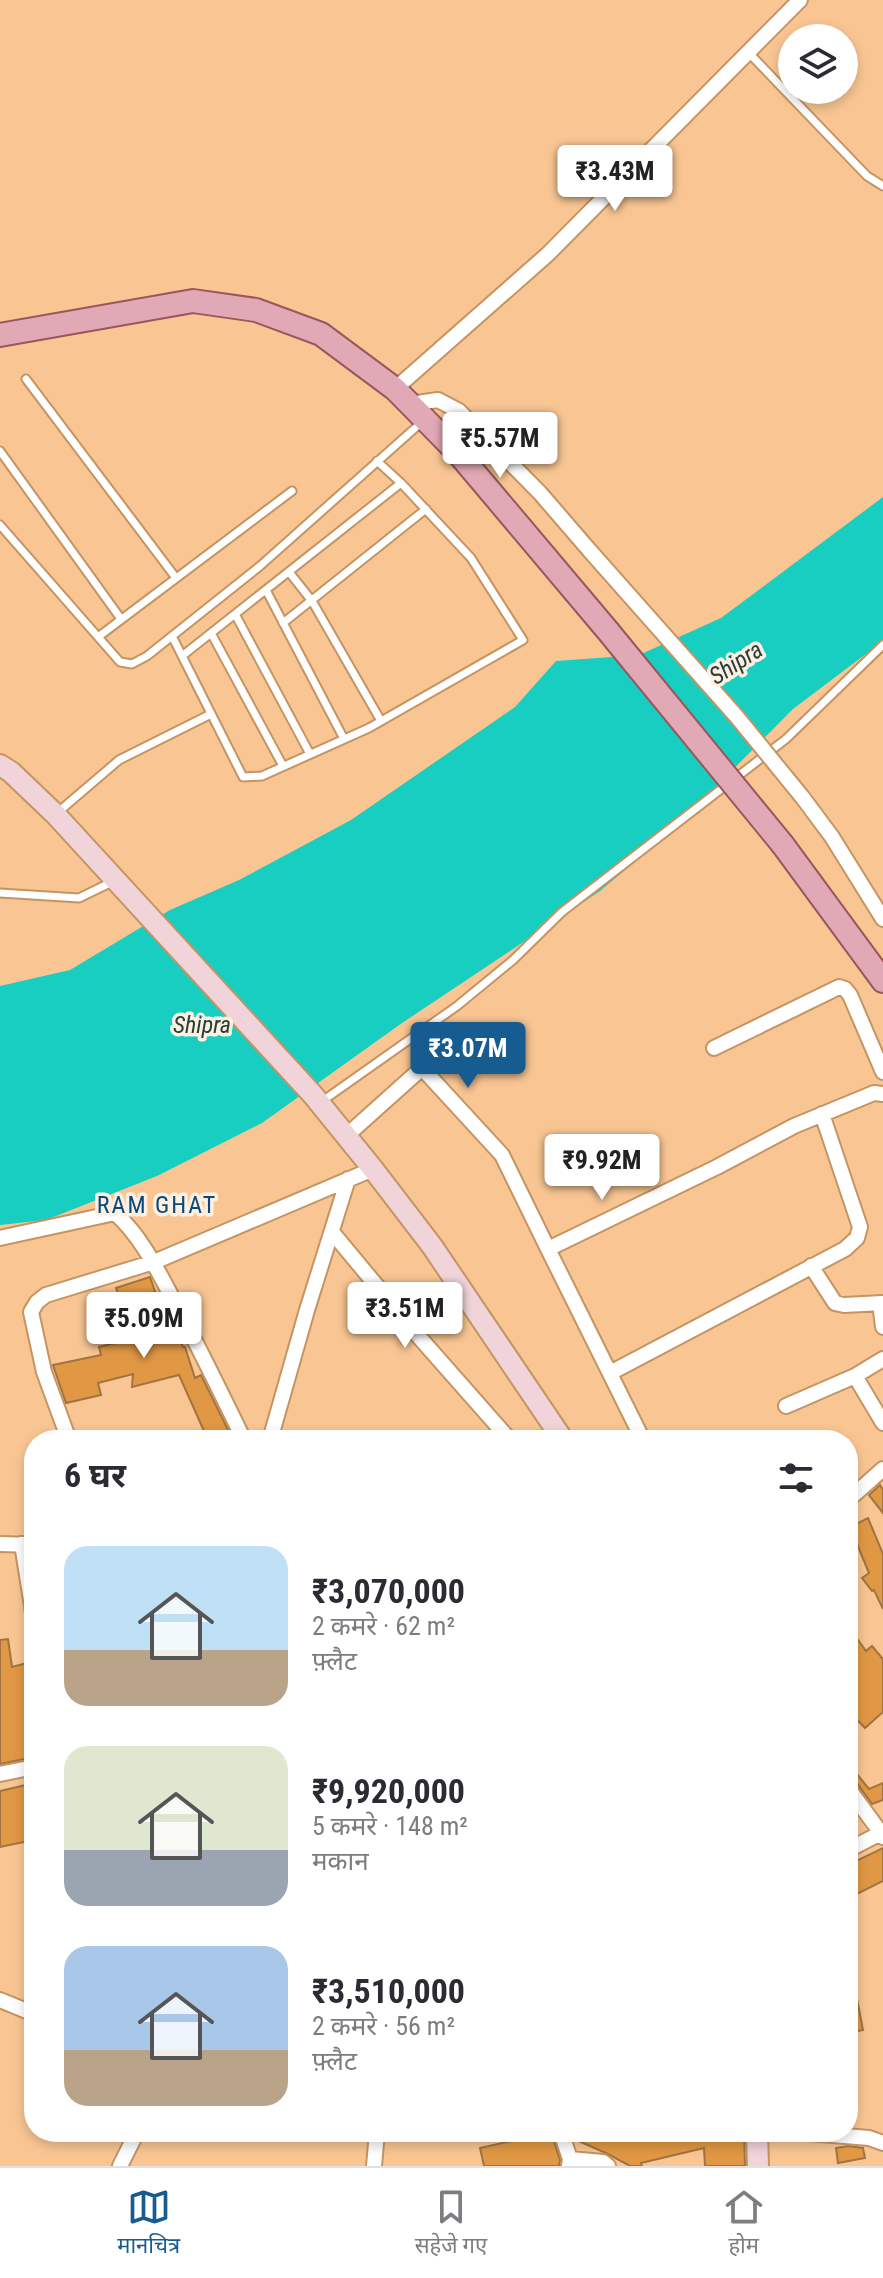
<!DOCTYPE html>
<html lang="hi">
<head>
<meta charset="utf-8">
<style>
  body { margin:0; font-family:"Roboto Condensed","Noto Sans Devanagari",sans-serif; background:#f2f2f3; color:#2b2b33; height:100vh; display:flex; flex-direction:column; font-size:30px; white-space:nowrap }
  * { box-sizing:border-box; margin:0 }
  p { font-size:26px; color:#7c7c81 }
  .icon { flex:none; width:44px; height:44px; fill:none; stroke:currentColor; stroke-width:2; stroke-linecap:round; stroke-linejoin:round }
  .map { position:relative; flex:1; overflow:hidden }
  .details { position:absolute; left:24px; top:1430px; width:834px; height:712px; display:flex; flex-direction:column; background:#fff; border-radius:32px; box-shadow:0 4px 12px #0003 }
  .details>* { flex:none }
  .controls { position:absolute; left:778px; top:24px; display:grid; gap:16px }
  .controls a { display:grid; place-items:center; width:80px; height:80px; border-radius:50%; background:#fff; box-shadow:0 4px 12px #0003; font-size:40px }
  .price { position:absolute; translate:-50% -68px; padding:0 18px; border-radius:8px; background:#fff; color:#222; font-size:26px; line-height:52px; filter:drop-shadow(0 2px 4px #0008) }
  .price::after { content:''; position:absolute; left:50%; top:48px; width:24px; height:18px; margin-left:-12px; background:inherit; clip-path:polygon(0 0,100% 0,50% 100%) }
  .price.on { background:#175c90; color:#fff }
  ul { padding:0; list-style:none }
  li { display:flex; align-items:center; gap:24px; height:200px; padding:0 40px }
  li span { display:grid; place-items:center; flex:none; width:224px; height:160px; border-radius:24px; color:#555 }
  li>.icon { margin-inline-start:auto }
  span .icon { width:96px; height:96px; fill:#fffc; stroke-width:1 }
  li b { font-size:34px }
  h2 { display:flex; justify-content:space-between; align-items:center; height:96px; padding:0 40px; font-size:34px }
  .menu { display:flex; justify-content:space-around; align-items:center; height:112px; border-top:2px solid #e1e1e2; background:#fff; font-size:22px; color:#7c7c81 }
  .menu a { display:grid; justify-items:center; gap:4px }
  .menu .on { color:#175c90 }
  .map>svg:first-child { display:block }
  .water { fill:#17cec1 }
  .building { fill:#e19844; stroke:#a17341; stroke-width:2 }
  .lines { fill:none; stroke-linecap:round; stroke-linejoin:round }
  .lane-casing { stroke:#c49462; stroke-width:11 }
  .street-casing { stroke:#c49462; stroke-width:18 }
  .secondary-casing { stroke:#c49462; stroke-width:24 }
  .primary-casing { stroke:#9a565c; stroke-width:26 }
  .lane { stroke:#fff; stroke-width:7 }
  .street { stroke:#fff; stroke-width:14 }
  .secondary { stroke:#f0d4da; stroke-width:20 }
  .primary { stroke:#e1a9b5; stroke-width:22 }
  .street-bridge-casing { stroke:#c49462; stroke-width:18; stroke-linecap:butt }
  .primary-bridge-casing { stroke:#9a565c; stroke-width:26; stroke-linecap:butt }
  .street-bridge { stroke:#fff; stroke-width:14 }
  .primary-bridge { stroke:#e1a9b5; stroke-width:22 }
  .labels { text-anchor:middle; stroke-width:7; stroke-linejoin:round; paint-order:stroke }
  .water-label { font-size:24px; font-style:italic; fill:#253f3c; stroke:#ffefe0 }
  .neighbourhood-label { font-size:24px; letter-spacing:2px; fill:#074a7a; stroke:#ffefe0 }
</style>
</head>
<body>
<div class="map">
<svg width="883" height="2166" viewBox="0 0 883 2166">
  <rect width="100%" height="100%" fill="#f9c693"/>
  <path class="water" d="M883 497V641L793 709 672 831 600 891 402 1023 262 1123 157 1176 46 1220 0 1225V986L70 970 170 910 239 880 351 820 515 707 556 661 639 655 721 618Z"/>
  <path class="building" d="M150 1277 157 1297 160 1296 170 1315 173 1332 177 1330 183 1347H185L195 1378 201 1375 233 1440H208L179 1375 132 1387 133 1374 98 1383 101 1395 66 1403 53 1365 101 1355 99 1347 131 1339 134 1301 122 1305 116 1288Z
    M880 1485 883 1490V1513L869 1495Z
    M868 1518 883 1554V1609L874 1590 872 1591 862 1578 869 1573 850 1527Z
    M848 1626 866 1651 872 1646 883 1659V1712L865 1728 848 1710Z
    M8 1639 12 1667 34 1661V1677L28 1679 34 1695V1757L0 1764V1640Z
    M848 1763 869 1789 883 1783V1800L872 1804 856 1782 850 1778Z
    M34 1783V1840L0 1847V1791Z
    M883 1848V1881L855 1895 848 1880V1865Z
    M848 1983H854L863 2030 848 2033Z
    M517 2132H551L560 2160 559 2166H484L480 2148 520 2139Z
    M572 2132H744L745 2166H705L704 2148 641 2163 642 2166H630L608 2154 574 2139Z
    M848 2146 863 2148 865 2158 838 2163 836 2148Z"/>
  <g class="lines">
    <g class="lane-casing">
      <path id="lane" d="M748 52 867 176 883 186
        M26 379 176 578
        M0 451 121 619
        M0 525 120 662 132 664 147 656 260 566 423 421
        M289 572 312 601 381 721
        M266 590 344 739
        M235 614 310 754
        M283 623 426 509
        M211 633 283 766
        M172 636 243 777 262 776 369 728 523 640 471 558 401 483 377 461
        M98 637 292 491
        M182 656 401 483
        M57 813 119 760 211 714
        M0 893 79 898 114 881
        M321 1102 457 1006 513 960 562 912 786 739 883 645"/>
    </g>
    <g class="street-casing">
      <path id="street" d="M395 389 548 254 800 0
        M410 404 438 400 459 411 540 493 590 551
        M803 798 832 837 883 919
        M714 1048 839 987 845 989 850 995 883 1072
        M345 1137 422 1068 502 1155 548 1249
        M332 1232 420 1338 510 1440
        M0 1238 115 1213C141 1236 158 1271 174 1301 199 1347 221 1393 244 1440
        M811 1266 835 1303 844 1305 883 1303
        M880 1303 883 1327
        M610 1373 845 1249 857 1238 860 1227 822 1114
        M855 1376 883 1423
        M786 1406 855 1376 883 1359
        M69 1440 44 1372 31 1312 37 1302 46 1295 154 1262 373 1169
        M270 1440 307 1310 348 1179
        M643 1440 548 1249 717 1167 794 1126 874 1093 883 1094
        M848 1500 883 1469
        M0 1544 34 1545
        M22 1544 34 1619
        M0 1774 34 1767
        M848 1788 881 1833 883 1832
        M848 1850 881 1833 883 1837
        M0 2000 34 2014
        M561 2132 570 2159 569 2166
        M796 2132 869 2138 883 2143
        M570 2159 603 2162 608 2166
        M120 2166 137 2132
        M374 2166 377 2132"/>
    </g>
    <g class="secondary-casing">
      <path id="secondary" d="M0 765 11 772 55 814 313 1095 373 1169 432 1246 563 1440
        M757 2132 758 2166"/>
    </g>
    <g class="primary-casing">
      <path id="primary" d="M0 335 193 301 256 310 321 334 395 389 458 453
        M783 845 883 981"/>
    </g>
    <use href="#lane" class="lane"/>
    <use href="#street" class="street"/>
    <use href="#secondary" class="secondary"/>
    <use href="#primary" class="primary"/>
    <g class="street-bridge-casing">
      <path id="street-bridge" d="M590 551 737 717 803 798"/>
    </g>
    <g class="primary-bridge-casing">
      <path id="primary-bridge" d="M458 453 608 631 783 845"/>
    </g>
    <use href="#street-bridge" class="street-bridge"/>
    <use href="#primary-bridge" class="primary-bridge"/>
  </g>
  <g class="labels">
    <g class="water-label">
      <text transform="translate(736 663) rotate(-33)" y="8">Shipra</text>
      <text x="202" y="1033">Shipra</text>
    </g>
    <g class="neighbourhood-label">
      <text x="157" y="1213">RAM GHAT</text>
    </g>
  </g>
</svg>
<div class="controls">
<a><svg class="icon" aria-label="layers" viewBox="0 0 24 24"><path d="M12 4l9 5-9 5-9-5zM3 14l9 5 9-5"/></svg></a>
</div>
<b class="price" style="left:615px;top:213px">₹3.43M</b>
<b class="price" style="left:500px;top:480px">₹5.57M</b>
<b class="price on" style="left:468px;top:1090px">₹3.07M</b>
<b class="price" style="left:602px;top:1202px">₹9.92M</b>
<b class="price" style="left:405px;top:1350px">₹3.51M</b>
<b class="price" style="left:144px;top:1360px">₹5.09M</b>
<section class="details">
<h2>6 घर<svg class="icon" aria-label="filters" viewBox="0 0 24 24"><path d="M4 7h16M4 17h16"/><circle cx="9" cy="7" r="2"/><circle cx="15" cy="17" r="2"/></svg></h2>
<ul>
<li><span style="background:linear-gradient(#bfe0f5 65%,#b9a48a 0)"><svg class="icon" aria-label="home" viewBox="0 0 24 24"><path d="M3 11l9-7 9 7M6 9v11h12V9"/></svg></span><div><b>₹3,070,000</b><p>2 कमरे · 62 m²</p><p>फ़्लैट</p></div></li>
<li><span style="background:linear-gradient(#dfe7d0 65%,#9aa5b1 0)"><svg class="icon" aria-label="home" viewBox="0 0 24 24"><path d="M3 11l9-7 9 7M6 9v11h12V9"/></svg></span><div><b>₹9,920,000</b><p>5 कमरे · 148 m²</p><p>मकान</p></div></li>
<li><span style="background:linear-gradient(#a9c7e8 65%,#b9a48a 0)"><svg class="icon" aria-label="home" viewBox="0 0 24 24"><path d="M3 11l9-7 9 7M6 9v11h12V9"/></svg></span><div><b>₹3,510,000</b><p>2 कमरे · 56 m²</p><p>फ़्लैट</p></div></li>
</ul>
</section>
</div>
<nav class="menu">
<a class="on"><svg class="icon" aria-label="map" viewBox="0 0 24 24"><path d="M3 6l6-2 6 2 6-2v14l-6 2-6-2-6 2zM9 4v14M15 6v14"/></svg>मानचित्र</a>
<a><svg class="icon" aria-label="saved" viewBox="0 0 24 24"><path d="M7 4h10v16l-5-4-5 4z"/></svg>सहेजे गए</a>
<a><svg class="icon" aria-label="home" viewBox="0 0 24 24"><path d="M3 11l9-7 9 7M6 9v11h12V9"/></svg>होम</a>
</nav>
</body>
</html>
